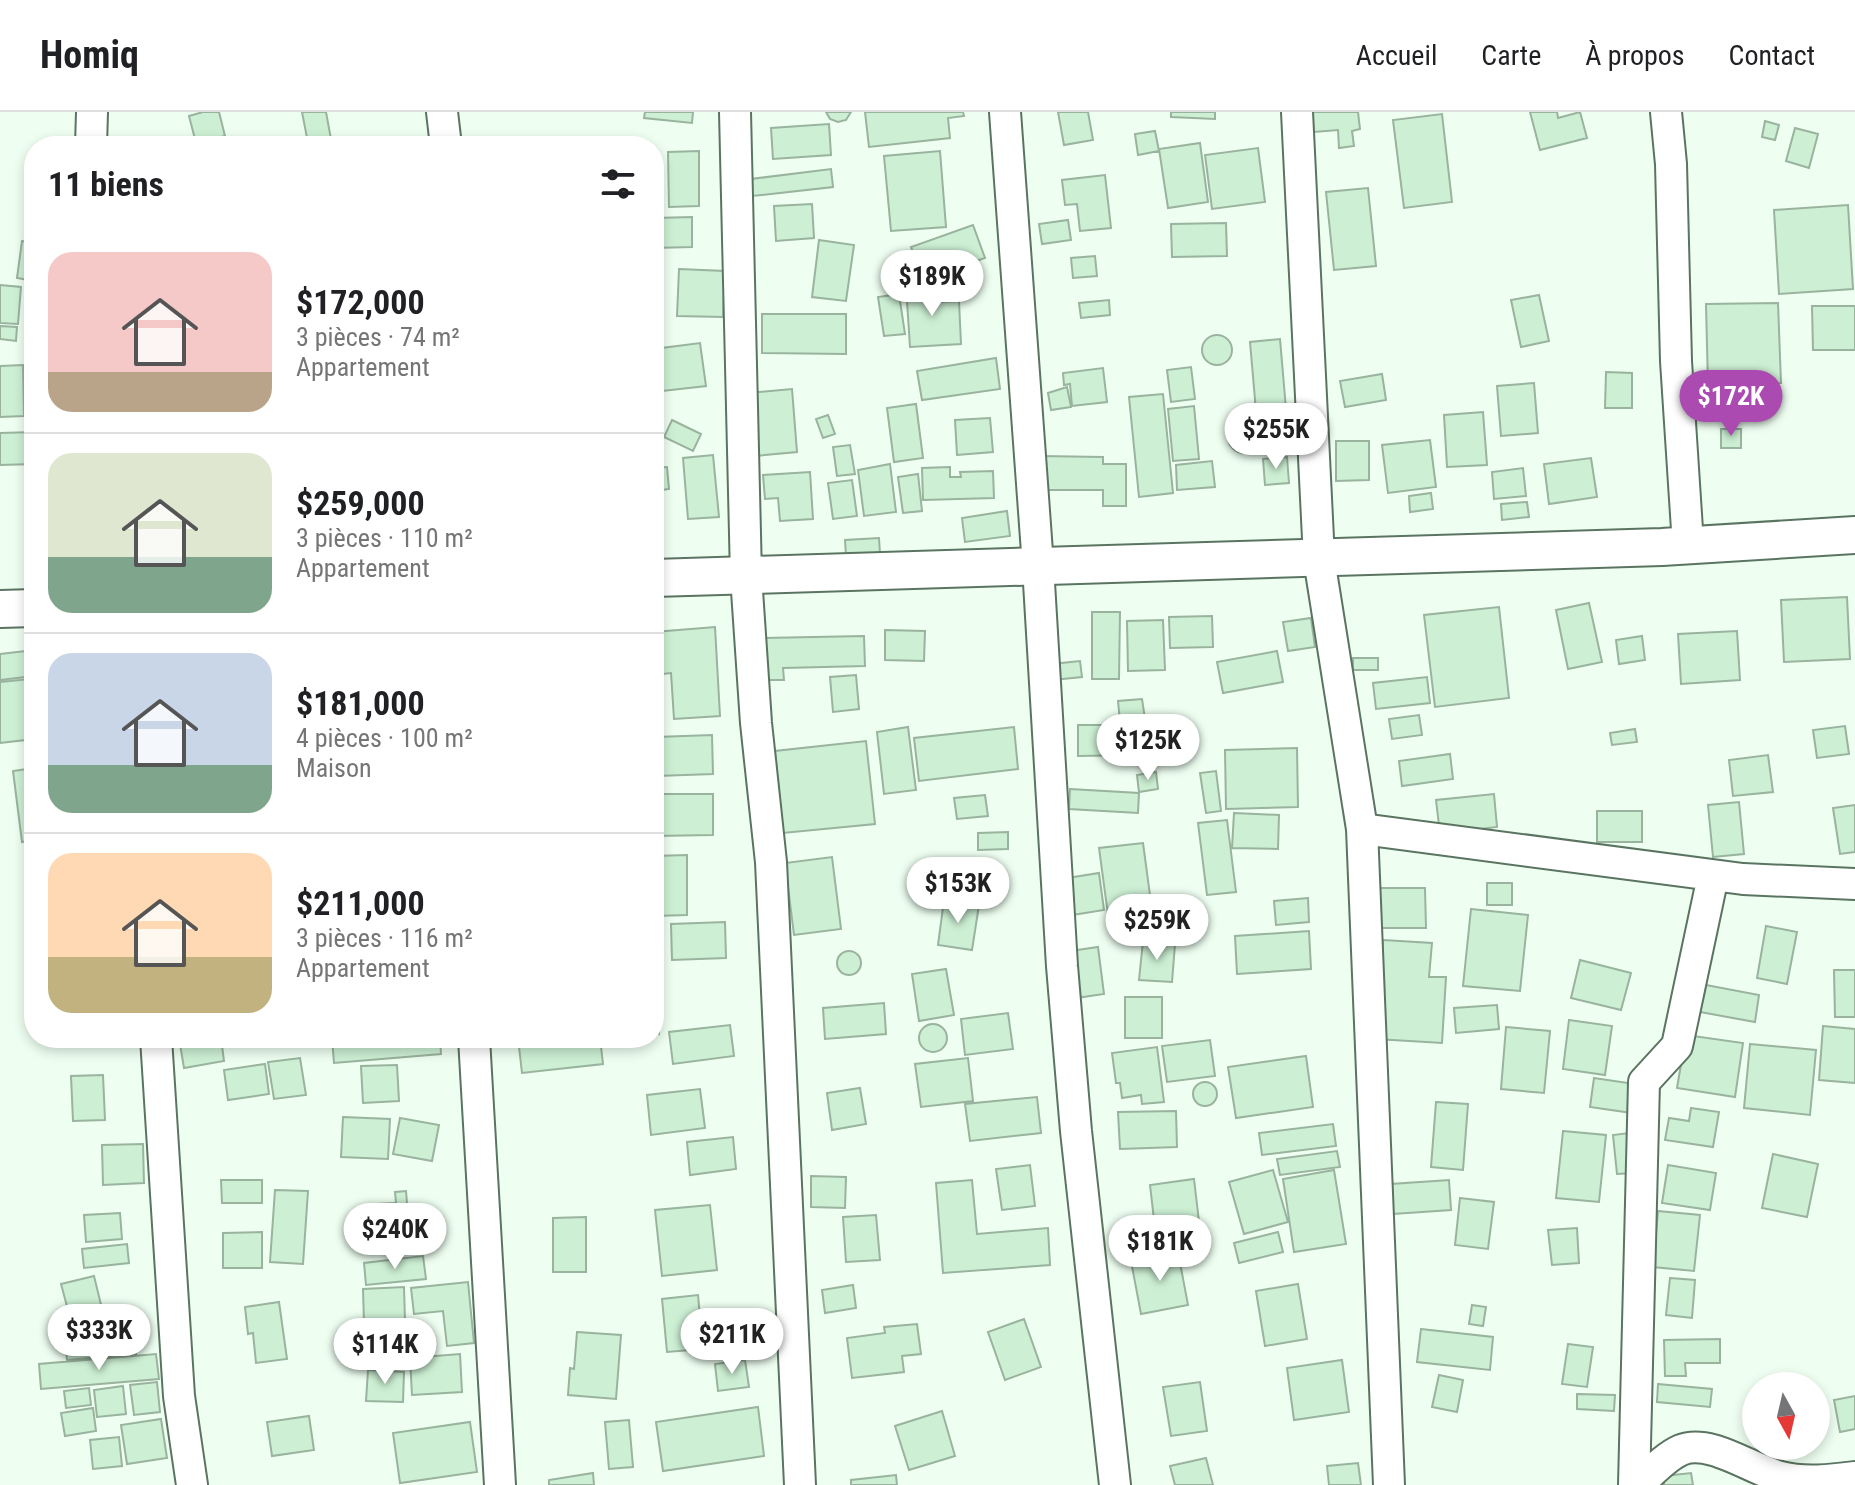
<!DOCTYPE html>
<html lang="fr">
<head>
<meta charset="utf-8">
<style>
  body { margin:0; font-family:"Roboto Condensed",sans-serif; background:#f6f6f6; color:#202124; height:100vh; display:flex; flex-direction:column; font-size:30px; white-space:nowrap }
  * { box-sizing:border-box; margin:0 }
  p { font-size:26px; color:#757577 }
  .icon { flex:none; width:44px; height:44px; fill:none; stroke:currentColor; stroke-width:2; stroke-linecap:round; stroke-linejoin:round }
  .map { position:relative; flex:1; overflow:hidden }
  .drawer { position:absolute; left:24px; top:24px; width:640px; height:912px; display:flex; flex-direction:column; background:#fff; border-radius:32px; box-shadow:0 4px 12px #0003 }
  .drawer>* { flex:none }
  .needle { width:52px; rotate:172deg }
  .tools { position:absolute; left:1742px; top:1260px; display:grid; gap:16px }
  .tools a { display:grid; place-items:center; width:88px; height:88px; border-radius:50%; background:#fff; box-shadow:0 4px 12px #0003; font-size:40px }
  .price { position:absolute; translate:-50% -68px; padding:0 18px; border-radius:28px; background:#fff; color:#222; font-size:26px; line-height:52px; filter:drop-shadow(0 2px 4px #0008) }
  .price::after { content:''; position:absolute; left:50%; top:48px; width:24px; height:18px; margin-left:-12px; background:inherit; clip-path:polygon(0 0,100% 0,50% 100%) }
  .price.active { background:#ab4ab1; color:#fff }
  ul { padding:0; list-style:none }
  li { display:flex; align-items:center; gap:24px; height:200px; padding:0 24px }
  li+li { border-top:2px solid #e0e0e0 }
  li span { display:grid; place-items:center; flex:none; width:224px; height:160px; border-radius:24px; color:#555 }
  li>.icon { margin-inline-start:auto }
  span .icon { width:96px; height:96px; fill:#fffc; stroke-width:1 }
  li b { font-size:34px }
  h2 { display:flex; justify-content:space-between; align-items:center; height:96px; padding:0 24px; font-size:34px }
  header { display:flex; align-items:center; gap:48px; box-sizing:border-box; height:112px; padding:0 40px; background:#fff; border-bottom:2px solid #e0e0e0 }
  header strong { font-size:38px }
  nav { display:flex; gap:44px; margin-inline-start:auto; font-size:28px }
  .map>svg:first-child { display:block }
  .building { fill:#cdf0d4; stroke:#99b39e; stroke-width:2 }
  .lines { fill:none; stroke-linecap:round; stroke-linejoin:round }
  .minor-casing { stroke:#5b7461; stroke-width:34 }
  .tertiary-casing { stroke:#5b7461; stroke-width:40 }
  .minor { stroke:#fff; stroke-width:30 }
  .tertiary { stroke:#fff; stroke-width:36 }
</style>
</head>
<body>
<header>
<strong>Homiq</strong>
<nav><a>Accueil</a><a>Carte</a><a>À propos</a><a>Contact</a></nav>
</header>
<div class="map">
<svg width="1855" height="1373" viewBox="0 0 1855 1373">
  <rect width="100%" height="100%" fill="#eefff1"/>
  <path class="building" d="M203 0H219L225 24 196 31 189 4Z
    M302 0H326L331 27 308 31Z
    M645 0H693L692 11 644 6Z
    M826 0H851L846 8 838 10 830 7Z
    M865 0H963L964 4 948 6 950 26 869 35Z
    M1058 0H1088L1093 28 1064 33Z
    M1171 0H1215V7L1171 5Z
    M1312 0H1358L1360 17 1352 19 1354 34 1339 36 1338 18 1314 20Z
    M1530 0H1557L1558 6 1580 0 1587 26 1540 38Z
    M1442 2 1452 90 1404 96 1393 8Z
    M1765 9 1779 13 1775 28 1762 25Z
    M829 12 831 43 773 47 771 16Z
    M1795 16 1818 22 1809 56 1786 49Z
    M1155 19 1159 39 1138 43 1135 22Z
    M192 29 193 34H150Z
    M1200 31 1208 90 1168 96 1159 37Z
    M1258 36 1265 90 1212 97 1205 43Z
    M699 39V94L669 95 668 40Z
    M940 39 946 115 891 119 884 44Z
    M831 57 833 75 752 84 751 67Z
    M1105 63 1111 116 1080 119 1077 92 1065 93 1062 68Z
    M659 68 661 98H654V69Z
    M1368 76 1376 154 1334 158 1326 80Z
    M812 92 814 126 776 129 774 94Z
    M1848 93 1853 177 1779 182 1774 98Z
    M692 105V135L654 136V106Z
    M1068 108 1071 128 1042 132 1039 112Z
    M1226 111 1227 144 1172 145 1171 112Z
    M973 113 985 146 923 168 911 135Z
    M819 128 854 133 846 189 812 185Z
    M22 129 34 131V169L17 166Z
    M1095 144 1097 164 1073 166 1071 146Z
    M679 157 725 159 723 205 677 204Z
    M935 171 936 190 959 189 961 232 910 235 906 174Z
    M0 173 21 175 18 212 0 211Z
    M899 182 905 222 884 224 878 185Z
    M1539 183 1549 229 1521 235 1511 188Z
    M1109 188 1110 203 1081 206 1079 191Z
    M1778 191 1781 271 1708 274 1706 192Z
    M1812 194H1855V238H1813Z
    M762 202H846V242L762 241Z
    M0 214 17 215 16 229 0 227Z
    M1202 238a15 15 0 1 1 30 0a15 15 0 1 1-30 0Z
    M1280 227 1286 297 1256 299 1250 230Z
    M700 231 706 274 654 280V237Z
    M996 246 1000 277 922 288 917 259Z
    M23 253 24 304 0 305V254Z
    M1191 255 1195 287 1171 290 1167 258Z
    M1103 256 1107 290 1072 294 1070 272 1064 273 1063 261Z
    M1606 260 1632 261V296H1605Z
    M1382 262 1386 288 1345 295 1340 269Z
    M1534 271 1538 321 1501 324 1497 274Z
    M1067 275 1071 295 1051 298 1048 281Z
    M792 277 797 340 755 344 749 281Z
    M1163 282 1173 381 1139 385 1129 285Z
    M916 292 923 346 894 350 887 296Z
    M1194 294 1199 347 1173 349 1168 297Z
    M1483 300 1487 353 1447 355 1444 303Z
    M828 303 835 322 823 326 816 307Z
    M990 306 993 340 957 343 955 308Z
    M672 308 701 322 693 339 664 325Z
    M1228 325a16 16 0 1 1 32 0a16 16 0 1 1-32 0Z
    M1721 317H1741V336H1721Z
    M34 320V352L0 353V321Z
    M1430 328 1436 375 1388 381 1382 333Z
    M1336 329H1369V368L1336 369Z
    M850 333 855 362 837 364 833 335Z
    M713 343 719 405 688 407 683 346Z
    M1040 344 1103 345V352H1126V394H1103V378H1040Z
    M1287 345 1289 371 1265 373 1263 347Z
    M1591 346 1597 385 1549 392 1544 352Z
    M1212 349 1215 375 1177 378 1176 353Z
    M890 352 896 400 864 404 858 358Z
    M667 355 669 377 654 379V356Z
    M950 355V365H961L960 360 993 359 994 386 923 388 922 356Z
    M1523 356 1526 384 1494 387 1492 360Z
    M810 360 813 407 780 409 778 386 765 387 763 363Z
    M918 362 922 399 903 401 898 365Z
    M852 368 857 404 833 407 828 371Z
    M1431 381 1433 397 1410 400 1409 384Z
    M1527 390 1529 405 1502 408 1501 392Z
    M1007 399 1010 424 965 430 962 406Z
    M879 426 880 442 846 444 845 428Z
    M1847 485 1850 547 1784 550 1781 488Z
    M1589 491 1602 550 1568 557 1556 498Z
    M1499 495 1509 586 1435 595 1424 503Z
    M1092 500H1120L1119 567H1092Z
    M1212 504 1213 535 1170 536 1169 505Z
    M1311 506 1315 535 1288 539 1283 510Z
    M1163 508 1165 558 1128 559 1127 509Z
    M715 515 720 604 674 607 671 561 654 563V520Z
    M885 518 925 519 924 549 885 548Z
    M1737 519 1740 568 1681 572 1678 522Z
    M864 524 865 554 783 556 784 568H765L764 526Z
    M1642 524 1645 548 1619 552 1616 528Z
    M34 538V564L0 568V542Z
    M1277 539 1283 570 1223 581 1217 550Z
    M1353 546H1378V558H1353Z
    M1080 549 1082 565 1053 568 1052 552Z
    M856 563 859 597 833 600 830 565Z
    M1427 565 1430 591 1376 597 1373 571Z
    M30 567 34 627 0 631V570Z
    M1142 587 1145 607 1120 610 1118 589Z
    M1419 603 1422 623 1392 627 1389 607Z
    M1164 609 1165 622 1148 625 1146 612Z
    M1078 613H1137V643L1078 644Z
    M1845 614 1849 642 1817 646 1813 618Z
    M908 615 916 678 884 682 877 620Z
    M1014 615 1018 657 919 669 914 626Z
    M1635 617 1637 630 1612 633 1610 621Z
    M712 623 713 662 657 664 656 625Z
    M866 629 875 712 783 721 775 639Z
    M1297 636 1298 695 1226 697 1225 638Z
    M1450 642 1453 667 1402 674 1399 649Z
    M1152 643 1154 656 1142 657 1140 645Z
    M1768 643 1773 680 1733 684 1729 648Z
    M34 656V728L22 730 13 659Z
    M1216 659 1221 699 1206 701 1200 661Z
    M1156 660 1158 677 1139 680 1137 663Z
    M1070 677 1139 681 1138 701 1069 697Z
    M654 682H713V723L654 724Z
    M1494 682 1497 715 1440 722 1436 688Z
    M985 683 988 704 957 707 954 686Z
    M1739 690 1744 742 1713 745 1708 693Z
    M1855 693V740L1840 742 1833 696Z
    M1597 699H1642V730H1597Z
    M1234 701 1279 703 1278 737 1232 736Z
    M1227 708 1236 780 1207 783 1198 711Z
    M1008 720V737L978 738V721Z
    M1143 731 1154 813 1110 818 1099 736Z
    M687 743V803L654 804V744Z
    M832 745 841 817 794 823 785 751Z
    M1099 761 1104 798 1066 804 1061 767Z
    M1487 771H1512V793H1487Z
    M1379 776H1425L1426 816H1378Z
    M1308 786 1309 810 1276 813 1274 789Z
    M944 788 979 793 972 838 938 833Z
    M1471 797 1528 803 1520 879 1463 874Z
    M725 810 726 846 672 848 671 812Z
    M1766 814 1797 820 1787 872 1757 866Z
    M1309 819 1311 857 1237 862 1235 824Z
    M1383 828 1432 831 1429 865H1446L1442 931 1376 927Z
    M1143 829 1175 832 1172 870 1139 868Z
    M1098 835 1104 882 1076 886 1070 839Z
    M837 851a12 12 0 1 1 24 0a12 12 0 1 1-24 0Z
    M1580 848 1631 861 1621 898 1571 886Z
    M654 854H661L659 922 654 921Z
    M946 857 954 903 919 909 912 862Z
    M1834 858H1855V905H1835Z
    M30 873H34L33 925Z
    M1706 873 1759 883 1755 910 1700 900Z
    M1125 885H1162V926H1125Z
    M884 891 886 922 825 927 823 896Z
    M1497 893 1499 917 1456 921 1454 896Z
    M1008 901 1013 937 965 943 961 907Z
    M1569 908 1612 914 1605 963 1563 957Z
    M919 926a14 14 0 1 1 28 0a14 14 0 1 1-28 0Z
    M730 913 734 944 673 952 669 920Z
    M1823 914 1855 917V971L1819 968Z
    M1506 915 1550 919 1544 981 1501 977Z
    M1686 923 1743 931 1735 985 1677 976Z
    M179 926H221L224 949 184 956Z
    M332 926H440L441 942 334 951Z
    M518 926H600L603 952 522 961Z
    M1210 928 1215 964 1167 970 1162 934Z
    M1750 932 1816 938 1810 1003 1744 996Z
    M1157 935 1164 990 1142 992 1141 983 1122 986 1120 971H1116L1112 941Z
    M1306 944 1313 995 1236 1006 1228 955Z
    M300 946 306 983 274 987 268 950Z
    M968 946 973 989 921 995 915 952Z
    M265 952 269 982 228 988 224 958Z
    M397 953 399 989 363 991 361 954Z
    M103 963 105 1008 73 1009 71 964Z
    M1594 966 1635 972 1632 1001 1590 995Z
    M1193 982a12 12 0 1 1 24 0a12 12 0 1 1-24 0Z
    M860 976 866 1012 832 1018 827 981Z
    M700 977 705 1016 651 1023 647 983Z
    M1037 985 1041 1021 970 1029 965 992Z
    M1436 990 1468 992 1463 1058 1431 1055Z
    M1691 996 1719 1000 1713 1035 1665 1028 1669 1006 1689 1009Z
    M1176 999 1177 1035 1120 1037 1118 1000Z
    M343 1005 390 1007 388 1047 341 1045Z
    M400 1006 439 1013 432 1049 393 1042Z
    M1333 1012 1336 1034 1262 1043 1259 1021Z
    M1563 1019 1606 1023 1599 1090 1556 1086Z
    M1629 1021 1633 1061 1617 1062 1613 1023Z
    M733 1025 736 1057 690 1063 687 1030Z
    M143 1032 144 1071 103 1073 102 1033Z
    M1337 1039 1340 1055 1280 1063 1277 1047Z
    M1773 1042 1818 1052 1807 1105 1762 1096Z
    M1030 1053 1035 1094 1002 1098 996 1057Z
    M1668 1053 1716 1061 1710 1098 1662 1091Z
    M1273 1058 1288 1110 1244 1122 1229 1070Z
    M1334 1058 1346 1132 1294 1140 1283 1067Z
    M811 1064 846 1065 845 1096 811 1095Z
    M1194 1067 1201 1127 1157 1133 1150 1073Z
    M221 1068H262V1091H222Z
    M972 1068 977 1122 1048 1116 1050 1153 943 1161 936 1071Z
    M1449 1068 1451 1098 1393 1102 1391 1072Z
    M275 1078 308 1079 303 1152 270 1150Z
    M406 1079 408 1103 416 1102 418 1137 381 1139 378 1092 396 1091 395 1080Z
    M1460 1086 1494 1090 1488 1137 1455 1133Z
    M710 1093 717 1158 662 1164 655 1098Z
    M1658 1099 1700 1103 1694 1159 1653 1155Z
    M120 1101 122 1127 86 1130 84 1103Z
    M876 1103 880 1148 846 1150 843 1105Z
    M586 1105V1160H553V1106Z
    M1577 1116 1579 1151 1552 1153 1548 1118Z
    M262 1120V1156H223V1121Z
    M1278 1120 1283 1140 1239 1151 1234 1131Z
    M127 1132 129 1151 84 1156 82 1137Z
    M1178 1140 1188 1193 1141 1202 1131 1149Z
    M423 1144 426 1167 366 1173 364 1151Z
    M94 1164 104 1205 72 1213 61 1172Z
    M1670 1166 1695 1168 1692 1206 1666 1203Z
    M468 1170 474 1231 447 1234 443 1199 414 1202 411 1176Z
    M1298 1172 1307 1227 1265 1234 1256 1179Z
    M853 1173 856 1196 825 1201 822 1178Z
    M404 1175 405 1209 364 1211 363 1177Z
    M698 1183 703 1237 667 1240 662 1187Z
    M279 1190 287 1247 256 1251 253 1221 248 1222 245 1195Z
    M1472 1193 1486 1195 1483 1214 1469 1212Z
    M1024 1207 1041 1255 1005 1268 988 1220Z
    M133 1210 136 1242 67 1248 64 1216Z
    M917 1212 921 1242 902 1244 904 1260 852 1266 847 1226 885 1221 884 1215Z
    M405 1213V1250H364V1214Z
    M1421 1217 1493 1225 1490 1258 1417 1250Z
    M577 1220 621 1223 616 1287 568 1283 570 1256 574 1257Z
    M1720 1227V1251H1685L1686 1264H1665L1664 1228Z
    M1568 1232 1593 1235 1587 1275 1562 1272Z
    M156 1242 159 1267 41 1277 39 1252Z
    M460 1242 462 1280 412 1283 410 1246Z
    M745 1248 749 1275 718 1279 715 1252Z
    M1342 1248 1349 1300 1294 1308 1287 1256Z
    M368 1258 404 1260 403 1290 366 1289Z
    M1439 1263 1463 1268 1457 1300 1432 1295Z
    M157 1270 160 1300 134 1303 130 1273Z
    M1200 1270 1207 1319 1171 1324 1163 1275Z
    M1658 1272 1712 1277 1710 1295 1657 1290Z
    M123 1274 126 1302 97 1305 94 1278Z
    M89 1276 91 1293 66 1296 64 1279Z
    M1577 1282 1615 1283 1614 1299 1577 1297Z
    M1855 1284V1317L1840 1320 1834 1288Z
    M758 1295 764 1344 663 1359 656 1310Z
    M93 1296 96 1319 65 1324 61 1301Z
    M942 1299 955 1344 909 1358 895 1314Z
    M309 1304 314 1338 272 1344 267 1310Z
    M161 1307 167 1346 127 1352 121 1313Z
    M629 1308 633 1355 609 1357 605 1310Z
    M470 1310 477 1360 400 1371 393 1321Z
    M119 1325 122 1354 93 1357 90 1328Z
    M1206 1346 1213 1373H1175L1170 1354Z
    M1358 1351 1361 1373H1329L1327 1354Z
    M593 1361 594 1373H549V1368Z
    M1691 1361 1693 1373H1664V1364Z
    M896 1363 897 1373H851V1368Z"/>
  <g class="lines">
    <g class="minor-casing">
      <path id="minor" d="M442 0 446 34
        M735 0 746 464 756 611 771 750 800 1373
        M1005 0 1038 454 1062 854 1076 1019 1115 1373
        M1297 0 1319 447 1362 717 1389 1373
        M1666 0 1671 52 1676 249 1688 433
        M91 34 92 0
        M1362 717 1743 767 1855 772
        M156 926 179 1284 192 1373
        M474 926 500 1373
        M1634 1373 1644 970 1677 934 1713 764
        M1638 1373C1651 1361 1665 1345 1681 1338 1710 1326 1752 1358 1781 1365 1804 1371 1831 1368 1855 1365"/>
    </g>
    <g class="tertiary-casing">
      <path id="tertiary" d="M654 466 1662 435 1855 423
        M0 497 34 496"/>
    </g>
    <use href="#minor" class="minor"/>
    <use href="#tertiary" class="tertiary"/>
  </g>
</svg>
<div class="tools">
<a><svg class="needle" viewBox="-14 -14 28 28"><path d="M0-13l5 13h-10z" fill="#e53935"/><path d="M0 13l5-13h-10z" fill="#757577"/></svg></a>
</div>
<b class="price" style="left:932px;top:206px">$189K</b>
<b class="price active" style="left:1731px;top:326px">$172K</b>
<b class="price" style="left:1276px;top:359px">$255K</b>
<b class="price" style="left:1148px;top:670px">$125K</b>
<b class="price" style="left:958px;top:813px">$153K</b>
<b class="price" style="left:1157px;top:850px">$259K</b>
<b class="price" style="left:395px;top:1159px">$240K</b>
<b class="price" style="left:1160px;top:1171px">$181K</b>
<b class="price" style="left:99px;top:1260px">$333K</b>
<b class="price" style="left:732px;top:1264px">$211K</b>
<b class="price" style="left:385px;top:1274px">$114K</b>
<section class="drawer">
<h2>11 biens<svg class="icon" aria-label="filters" viewBox="0 0 24 24"><path d="M4 7h16M4 17h16"/><circle cx="9" cy="7" r="2"/><circle cx="15" cy="17" r="2"/></svg></h2>
<ul>
<li><span style="background:linear-gradient(#f6c9c9 75%,#b9a48a 0)"><svg class="icon" aria-label="home" viewBox="0 0 24 24"><path d="M3 11l9-7 9 7M6 9v11h12V9"/></svg></span><div><b>$172,000</b><p>3 pièces · 74 m²</p><p>Appartement</p></div></li>
<li><span style="background:linear-gradient(#dfe7d0 65%,#7fa58c 0)"><svg class="icon" aria-label="home" viewBox="0 0 24 24"><path d="M3 11l9-7 9 7M6 9v11h12V9"/></svg></span><div><b>$259,000</b><p>3 pièces · 110 m²</p><p>Appartement</p></div></li>
<li><span style="background:linear-gradient(#c9d6e8 70%,#7fa58c 0)"><svg class="icon" aria-label="home" viewBox="0 0 24 24"><path d="M3 11l9-7 9 7M6 9v11h12V9"/></svg></span><div><b>$181,000</b><p>4 pièces · 100 m²</p><p>Maison</p></div></li>
<li><span style="background:linear-gradient(#ffd9b3 65%,#c2b280 0)"><svg class="icon" aria-label="home" viewBox="0 0 24 24"><path d="M3 11l9-7 9 7M6 9v11h12V9"/></svg></span><div><b>$211,000</b><p>3 pièces · 116 m²</p><p>Appartement</p></div></li>
</ul>
</section>
</div>
</body>
</html>
